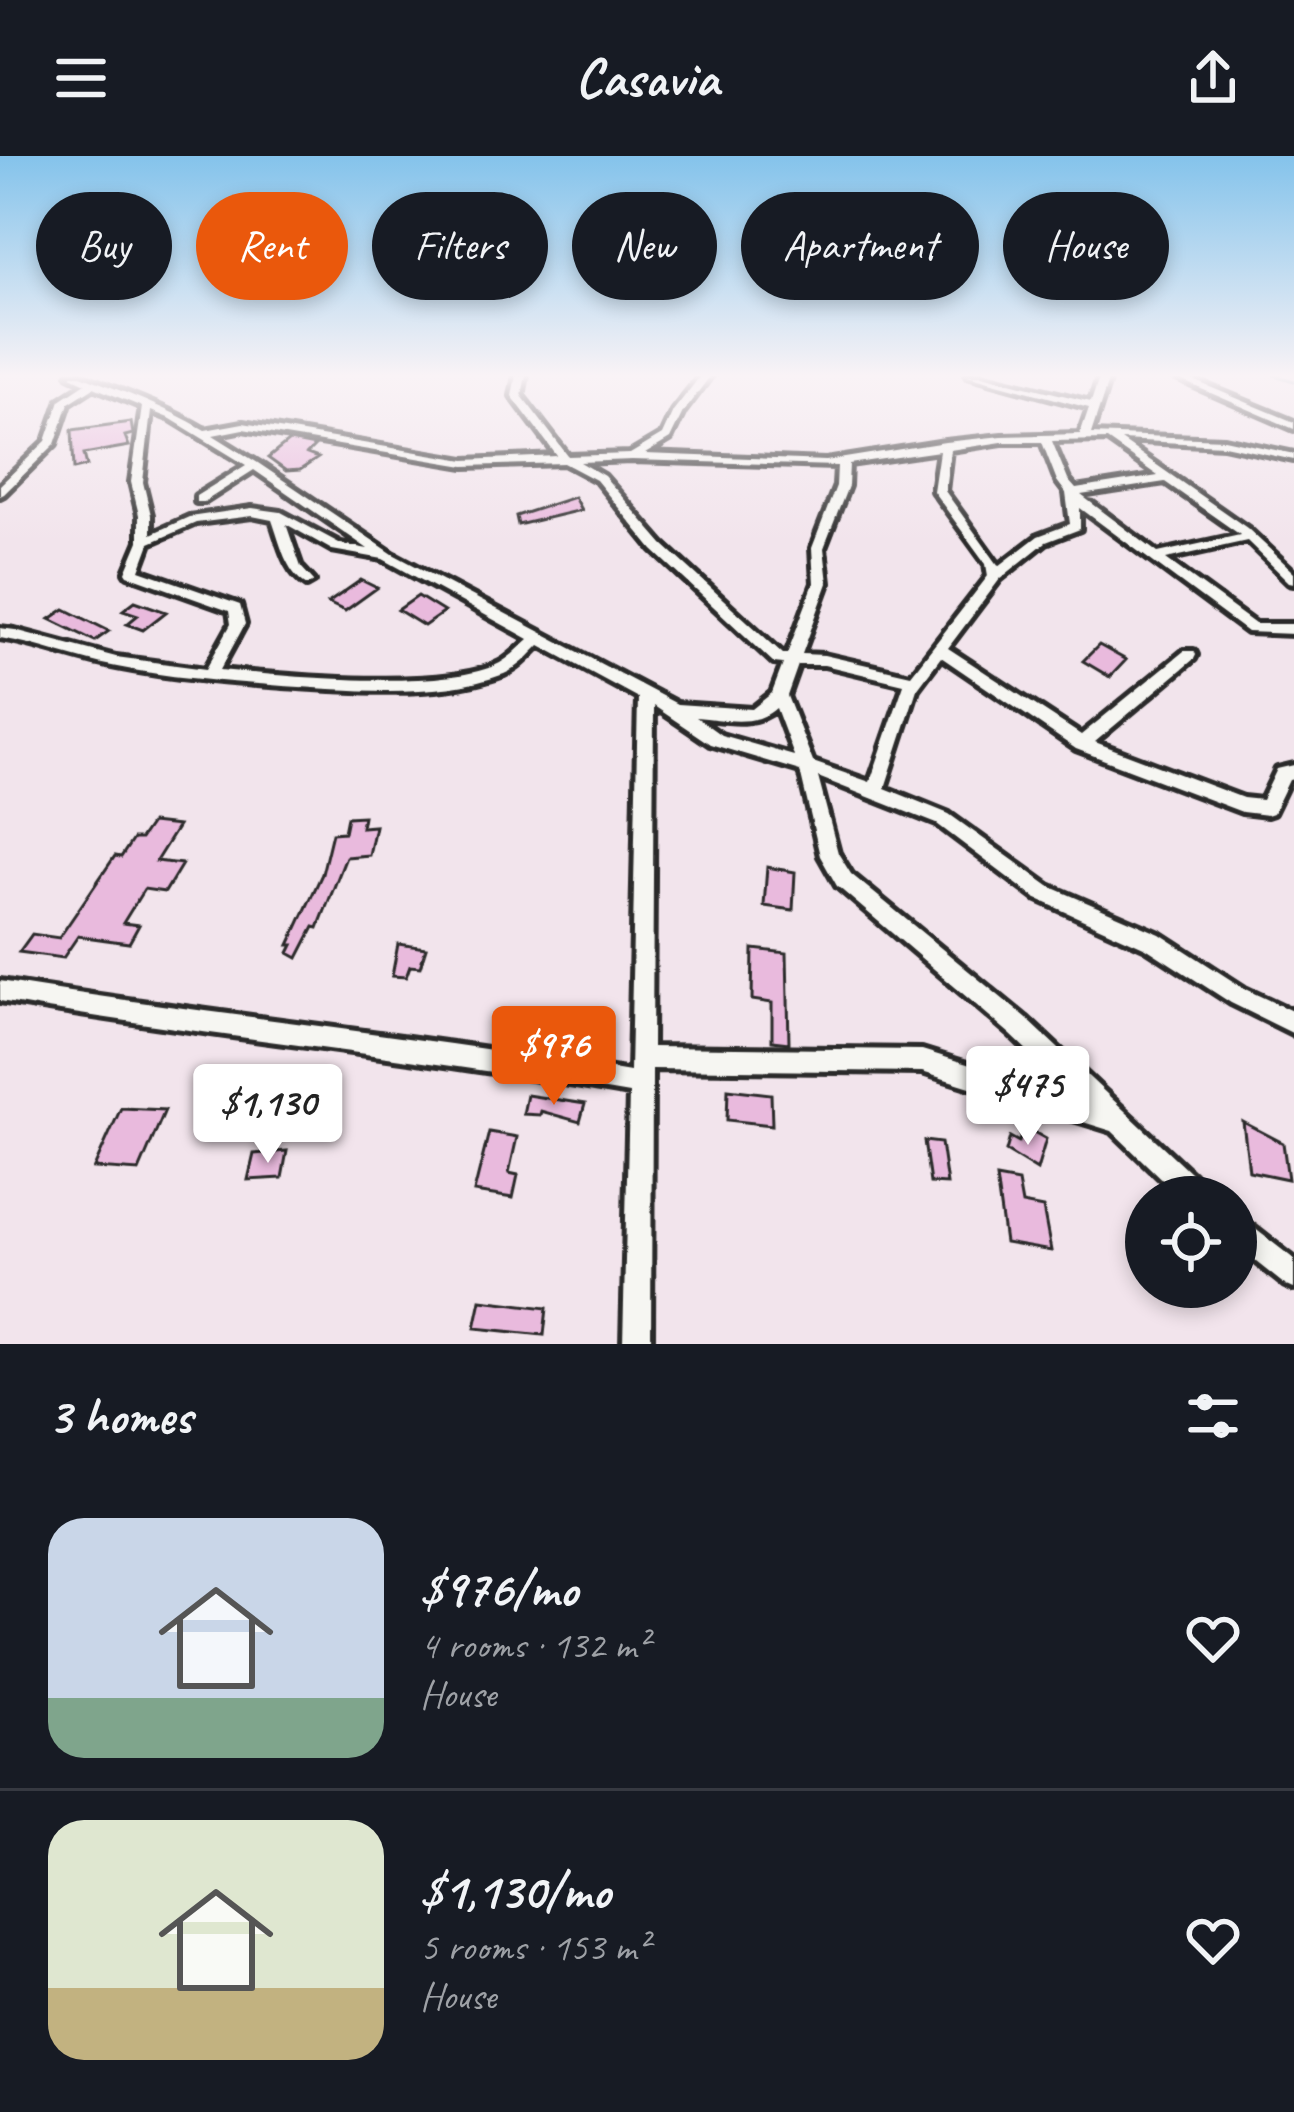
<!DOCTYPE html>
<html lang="en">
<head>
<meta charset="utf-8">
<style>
  body { margin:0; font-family:Caveat,sans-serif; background:#242831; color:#f1f3f6; height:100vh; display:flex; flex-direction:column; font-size:45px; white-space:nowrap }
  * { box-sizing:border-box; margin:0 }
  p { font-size:39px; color:#9ea1a6 }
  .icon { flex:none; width:66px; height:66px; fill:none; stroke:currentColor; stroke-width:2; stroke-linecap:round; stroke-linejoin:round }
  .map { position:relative; height:1188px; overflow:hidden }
  .sheet { display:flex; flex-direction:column; background:#171b24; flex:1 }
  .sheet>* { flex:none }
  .banner { position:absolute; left:36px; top:36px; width:1224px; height:108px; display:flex; gap:24px }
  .fabs { position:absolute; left:1125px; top:1020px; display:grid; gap:24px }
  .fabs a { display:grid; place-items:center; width:132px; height:132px; border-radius:50%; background:#171b24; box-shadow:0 6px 18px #0003; font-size:60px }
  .price { position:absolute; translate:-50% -102px; padding:0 27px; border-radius:12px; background:#fff; color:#222; font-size:39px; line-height:78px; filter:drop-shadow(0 3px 6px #0008) }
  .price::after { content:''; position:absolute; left:50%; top:72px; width:36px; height:27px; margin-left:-18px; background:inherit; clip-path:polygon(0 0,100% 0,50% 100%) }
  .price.selected { background:#ea580c; color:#fff }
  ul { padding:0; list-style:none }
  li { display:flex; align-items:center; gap:36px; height:300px; padding:0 48px }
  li+li { border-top:3px solid #363941 }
  li span { display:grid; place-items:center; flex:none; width:336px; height:240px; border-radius:36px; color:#555 }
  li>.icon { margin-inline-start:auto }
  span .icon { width:144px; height:144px; fill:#fffc; stroke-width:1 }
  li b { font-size:51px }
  h2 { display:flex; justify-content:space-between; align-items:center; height:144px; padding:0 48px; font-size:51px }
  .tag { padding:0 42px; border-radius:54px; background:#171b24; box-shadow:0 6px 18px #0003; font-size:42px; line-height:108px }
  .tag.selected { background:#ea580c; color:#fff }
  header { display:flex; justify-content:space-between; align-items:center; height:156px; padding:0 48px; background:#171b24; font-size:54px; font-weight:700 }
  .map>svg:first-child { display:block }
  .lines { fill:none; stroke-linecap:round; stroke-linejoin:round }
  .stream { stroke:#6794a1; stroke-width:3 }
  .building { fill:#e9badd; stroke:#2b2b2b; stroke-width:3 }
  .minor-casing { stroke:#2b2b2b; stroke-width:10 }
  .minor { fill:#f6f6f2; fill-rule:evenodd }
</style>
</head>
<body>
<header><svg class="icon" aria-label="menu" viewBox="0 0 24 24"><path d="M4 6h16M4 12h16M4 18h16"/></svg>Casavia<svg class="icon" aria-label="share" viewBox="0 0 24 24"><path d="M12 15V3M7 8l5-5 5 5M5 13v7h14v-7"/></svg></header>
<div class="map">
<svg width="1294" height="1188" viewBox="0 0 1294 1188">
  <rect width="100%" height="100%" fill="#f2e4ec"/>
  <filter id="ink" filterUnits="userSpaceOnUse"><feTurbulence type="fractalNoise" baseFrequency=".00833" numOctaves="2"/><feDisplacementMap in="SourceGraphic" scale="24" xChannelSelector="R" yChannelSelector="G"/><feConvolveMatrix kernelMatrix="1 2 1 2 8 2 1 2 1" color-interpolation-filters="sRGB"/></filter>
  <g filter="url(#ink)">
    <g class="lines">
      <path class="stream" d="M1274 219 1294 225"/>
    </g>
    <path class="building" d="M131 266 133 278 125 280 129 290 84 298 87 310 74 313 72 274Z
      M289 285 315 290 307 298 318 302 300 314 286 315 268 302Z
      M574 341 581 354 518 369 516 360Z
      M361 424 377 432 345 455 328 447Z
      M418 440 444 456 424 470 398 454Z
      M135 445 166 456 143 474 127 468 138 459 123 454Z
      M65 453 109 475 95 485 50 463Z
      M1099 489 1126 504 1110 521 1083 505Z
      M363 660 361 671 375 670 369 699 346 701 318 772 314 771 298 802 289 797 293 789H289L322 718 332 677 344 676 347 661Z
      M151 667 178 670 156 705 182 708 165 736 144 733 123 767 139 769 129 787 78 780 63 802 19 796 32 778 59 782 115 700 121 701 133 683H140Z
      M767 711 795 716 793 754 764 750Z
      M398 788 426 792 420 811 410 810 406 821 392 820Z
      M753 793 787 797 789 887 772 885V847L752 844Z
      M728 933 771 938 772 969 727 964Z
      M527 939 585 948 580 966 541 955 540 959 523 958Z
      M121 952 165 954 139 1015 94 1012Z
      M1243 966 1283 987 1288 1023 1249 1015Z
      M1023 970 1046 983 1037 1014 1006 995 1010 981 1019 986Z
      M489 976 517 981 509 1017 518 1019 513 1042 474 1036Z
      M924 985 941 987 947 1028 930 1027Z
      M287 995 282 1022 248 1024 254 998Z
      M996 1022 1018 1026 1022 1048 1043 1052 1051 1095 1005 1087Z
      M481 1144 547 1152 544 1179 475 1172Z"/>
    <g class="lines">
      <g class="minor-casing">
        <path id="minor" d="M69 219H81C123 236 166 251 205 274L243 267 465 304 557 300 512 240 516 219H526L522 240 568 300 630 298 662 279 673 255 701 219H711L683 256 670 283 645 298 826 305 945 286 1002 280 1080 278 1089 252 967 219H982L1091 246 1100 219H1110L1091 278 1224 283 1294 298V304L1224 289 1121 284 1247 372 1294 416V427L1289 426 1247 385 1166 403 1255 468H1294V478L1247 476 1080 352V373L1046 386 1000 423 948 492 1081 579 1184 495H1194L1196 499 1194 503 1095 586 1243 642 1262 644 1277 613 1294 609V623L1289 624 1273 657 1267 659 1242 656 1076 593 941 501 917 533 885 632 949 658 1049 730 1160 778 1245 833 1294 856V878L1231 847 1146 792 1035 742 937 668 818 621 838 697 851 718 1026 862 1207 1032 1210 1041H1180L1112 975 922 916 652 913 651 1188H623L629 938C420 901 209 881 0 845V825C209 859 421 879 630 916L638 542 540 489C529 500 519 512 504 518 439 543 352 534 283 530 228 526 172 522 117 511 77 504 40 488 0 482V472L15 474 116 501 206 513 231 468 229 455 128 419 126 416 139 385V359L131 326 142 251 94 231 69 247 55 288 4 338 0 340V329L46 285 60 244 86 227ZM151 255 171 263 246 309 196 340V346H204L254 314 368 393 341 388 281 356 252 352 189 361 151 378V359L143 326ZM243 273 465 310 564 307 596 324 653 394 774 507 783 508 772 537 752 553 677 548 393 398 258 307 213 279ZM1107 284 1158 320 1076 333 1068 324 1052 285ZM1002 286H1042L1057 325 1066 337 1070 368 1038 380 999 410 945 335 950 294ZM939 295 933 335 986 408 988 420 911 519 824 499 802 498 828 427 824 392 848 330 849 308ZM632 304 837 310 836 330 812 392 814 427 787 498H783L663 388 604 320 580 306ZM1165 326 1239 378 1240 379 1158 397 1081 339ZM252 360 272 364C281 389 285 415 307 429L314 425 301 411 286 368 332 394 383 403 529 483C520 491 511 501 500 507 446 536 284 520 220 514L245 468 240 449 140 414 150 387 196 367ZM798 509H824L904 528 870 626 813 606 787 540ZM654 550 710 588 800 615 820 700 837 730 1010 878 1077 942 922 894 652 891ZM776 552 794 600 721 579 696 561C723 563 755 572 776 552Z
          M1169 219H1181L1294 266V273Z
          M1236 1061 1245 1065 1294 1103V1133L1285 1129 1236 1090Z"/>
      </g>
      <use href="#minor" class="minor"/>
    </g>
  </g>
  <linearGradient id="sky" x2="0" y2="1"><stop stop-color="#84c3eb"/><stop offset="0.57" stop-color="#f9f3f6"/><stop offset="1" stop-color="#f9f3f6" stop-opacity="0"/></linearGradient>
  <rect width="1294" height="385" fill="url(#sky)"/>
</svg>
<div class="fabs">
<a><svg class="icon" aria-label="locate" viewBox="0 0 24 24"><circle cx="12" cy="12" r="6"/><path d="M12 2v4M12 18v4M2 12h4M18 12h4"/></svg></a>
</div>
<b class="price selected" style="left:554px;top:952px">$976</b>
<b class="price" style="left:1028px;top:992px">$475</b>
<b class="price" style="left:268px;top:1010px">$1,130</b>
<div class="banner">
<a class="tag">Buy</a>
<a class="tag selected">Rent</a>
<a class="tag">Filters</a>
<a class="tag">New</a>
<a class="tag">Apartment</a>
<a class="tag">House</a>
</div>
</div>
<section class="sheet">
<h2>3 homes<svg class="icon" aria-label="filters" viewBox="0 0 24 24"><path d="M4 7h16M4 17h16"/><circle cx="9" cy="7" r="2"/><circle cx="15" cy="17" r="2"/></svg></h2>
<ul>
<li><span style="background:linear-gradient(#c9d6e8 75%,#7fa58c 0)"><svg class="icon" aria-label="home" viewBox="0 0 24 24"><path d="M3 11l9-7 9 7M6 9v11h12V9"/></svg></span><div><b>$976/mo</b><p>4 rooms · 132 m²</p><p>House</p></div><svg class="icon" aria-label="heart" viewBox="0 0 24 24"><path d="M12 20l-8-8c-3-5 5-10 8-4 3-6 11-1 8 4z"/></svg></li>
<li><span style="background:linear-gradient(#dfe7d0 70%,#c2b280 0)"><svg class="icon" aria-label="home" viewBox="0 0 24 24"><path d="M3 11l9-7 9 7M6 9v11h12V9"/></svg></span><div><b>$1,130/mo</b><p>5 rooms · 153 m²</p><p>House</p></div><svg class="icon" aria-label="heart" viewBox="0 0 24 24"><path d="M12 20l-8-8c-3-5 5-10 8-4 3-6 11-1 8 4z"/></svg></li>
</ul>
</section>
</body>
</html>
